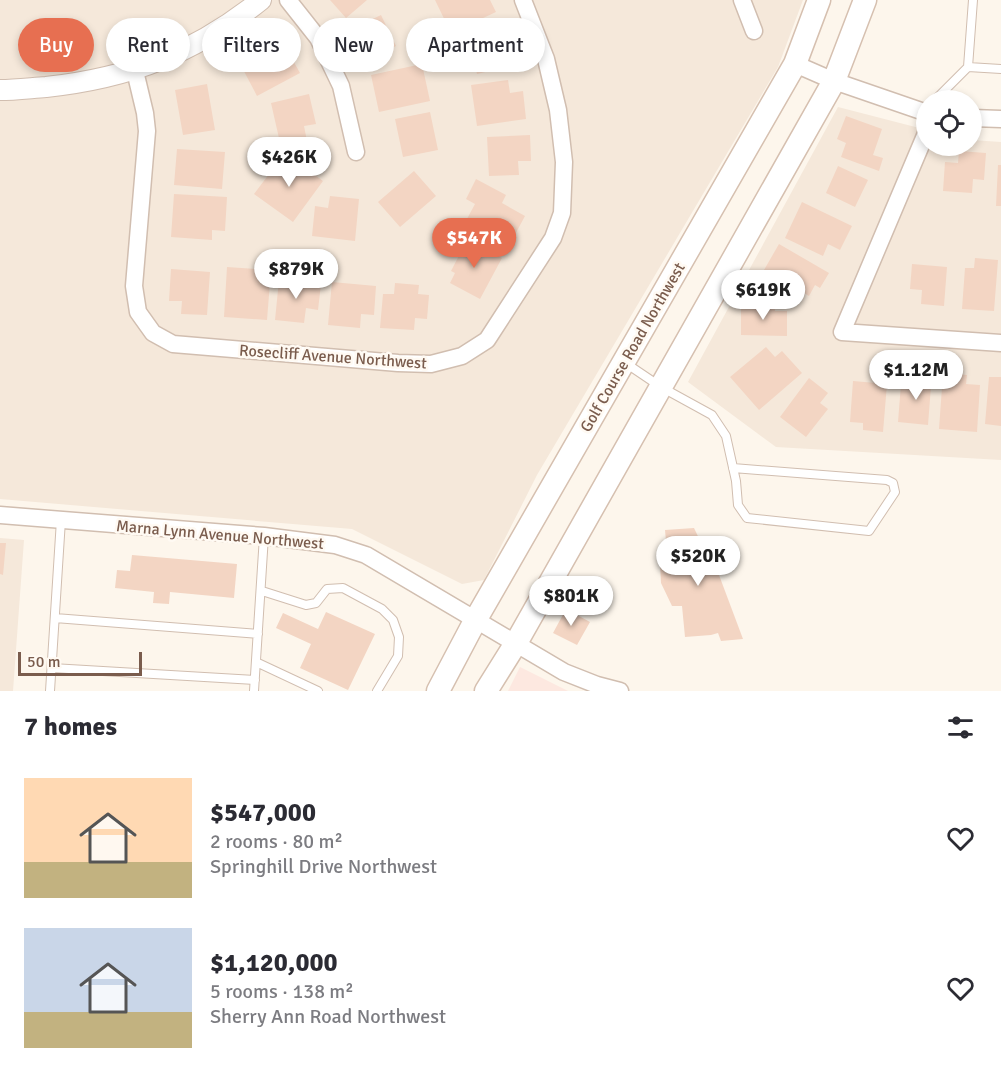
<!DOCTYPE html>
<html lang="en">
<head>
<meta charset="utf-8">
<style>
  body { margin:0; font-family:Signika,sans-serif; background:#f2f2f3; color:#2b2b33; height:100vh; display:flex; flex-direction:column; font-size:22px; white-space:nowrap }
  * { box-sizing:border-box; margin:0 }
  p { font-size:20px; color:#7c7c81 }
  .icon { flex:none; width:33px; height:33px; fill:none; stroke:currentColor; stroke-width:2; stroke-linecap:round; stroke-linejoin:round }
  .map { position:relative; height:691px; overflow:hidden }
  .details { display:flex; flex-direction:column; background:#fff; flex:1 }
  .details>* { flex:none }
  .banner { position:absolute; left:18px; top:18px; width:600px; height:54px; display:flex; gap:12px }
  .fabs { position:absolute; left:916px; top:90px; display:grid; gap:12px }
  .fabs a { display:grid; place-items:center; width:66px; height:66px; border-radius:50%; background:#fff; box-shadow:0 3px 9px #0003; font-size:30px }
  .scale { position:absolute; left:18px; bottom:15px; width:124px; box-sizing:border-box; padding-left:6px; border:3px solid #7a5c4d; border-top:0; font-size:16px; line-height:21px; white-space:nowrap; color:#7a5c4d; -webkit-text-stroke:4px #fffaf3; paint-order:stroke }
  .price { position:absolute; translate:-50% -51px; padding:0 14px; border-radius:21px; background:#fff; color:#222; font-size:20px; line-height:39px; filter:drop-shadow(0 2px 3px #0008) }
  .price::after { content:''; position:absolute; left:50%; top:36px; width:18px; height:14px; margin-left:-9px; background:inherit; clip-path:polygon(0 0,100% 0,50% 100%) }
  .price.selected { background:#e76f51; color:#fff }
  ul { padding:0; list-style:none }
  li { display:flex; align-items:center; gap:18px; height:150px; padding:0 24px }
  li span { display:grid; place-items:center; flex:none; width:168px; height:120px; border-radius:0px; color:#555 }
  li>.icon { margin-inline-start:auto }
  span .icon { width:72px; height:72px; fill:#fffc; stroke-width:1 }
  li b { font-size:26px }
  h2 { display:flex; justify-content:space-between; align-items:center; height:72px; padding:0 24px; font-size:26px }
  .chip { padding:0 21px; border-radius:27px; background:#fff; box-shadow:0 3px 9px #0003; font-size:21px; line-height:54px }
  .chip.selected { background:#e76f51; color:#fff }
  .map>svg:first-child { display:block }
  .residential { fill:#f5e8da }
  .commercial { fill:#fde8e0 }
  .building { fill:#f3d5c3 }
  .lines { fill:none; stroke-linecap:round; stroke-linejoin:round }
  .service-casing { stroke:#d1beb0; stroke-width:10 }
  .minor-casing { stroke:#d1beb0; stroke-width:19 }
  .tertiary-casing { stroke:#d1beb0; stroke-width:22 }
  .secondary-casing { stroke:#d6c0b0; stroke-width:25 }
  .service { stroke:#fff; stroke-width:8 }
  .minor { stroke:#fff; stroke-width:16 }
  .tertiary { stroke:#fff; stroke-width:20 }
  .secondary { stroke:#fff; stroke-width:22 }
  .labels { text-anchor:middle; stroke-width:5; stroke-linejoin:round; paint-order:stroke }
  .street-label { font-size:16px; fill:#7a5c4d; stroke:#fffaf3 }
</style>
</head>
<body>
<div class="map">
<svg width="1001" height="691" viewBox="0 0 1001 691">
  <rect width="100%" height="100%" fill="#fdf6ec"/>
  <path class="residential" d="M0 0H803L778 67 537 475 484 580 462 584 352 529 0 499Z
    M838 107 927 130V146H972V140L1001 142V460L776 447 688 382Z
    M0 538 24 540 13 691H0Z"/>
  <path class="commercial" d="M520 667 568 691H508Z"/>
  <path class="building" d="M330 0H367L346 18Z
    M435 0H490L496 12 451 33Z
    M381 15 396 46 366 61 350 30Z
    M502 28 510 66 477 74 468 36Z
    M280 37 300 73 257 96 238 60Z
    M422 64 430 101 379 112 371 75Z
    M508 80 510 93 523 91 526 119 477 126 471 85Z
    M207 84 215 130 183 135 175 90Z
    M309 94 316 124 304 126 307 141 281 147 271 103Z
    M430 112 438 150 403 157 395 119Z
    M846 116 882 129 873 155 883 158 879 171 841 157 846 143 837 139Z
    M530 135 531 161H518L519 175 489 176 487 137Z
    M177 149 225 152 222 189 174 185Z
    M959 151 986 153 984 180 973 179 972 193 943 191 945 162 958 163Z
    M285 153 323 181 293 222 254 194Z
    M998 165H1001V206H996Z
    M838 166 868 180 855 207 826 193Z
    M414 171 436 196 400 227 378 202Z
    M476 179 506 195 502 203 525 216 505 253 461 230 475 204 466 199Z
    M174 194 227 197 225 231 212 230V240L171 237Z
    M330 196 359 199 355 241 312 236 315 206 328 208Z
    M802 202 852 226 840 250 828 244 823 256 785 238Z
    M467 240 502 258 480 299 450 283 455 273 451 271Z
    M779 244 829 273 820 288 815 285 809 296 764 270Z
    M975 258 998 260 994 311 962 309 965 268H974Z
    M912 264 947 267 944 306 921 304 922 290 910 289Z
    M227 267 271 270 267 320 224 317Z
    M171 269 210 272 207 315 181 314 182 301H169Z
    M279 280 321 284 318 310 306 308 304 323 275 320Z
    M332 282 376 286 374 315 361 314 360 328 328 325Z
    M395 283 419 285 418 294 429 295 427 319 415 318 414 330 380 328 383 294H394Z
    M741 304H775V311H787V336L741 335Z
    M766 347 775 357 782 351 802 373 759 410 730 377Z
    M917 372 932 373 928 425 898 422 901 384 916 385Z
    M943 373 967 375 966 384 980 385 977 432 939 429Z
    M989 377H1001V426L985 424Z
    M809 378 828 393 820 403 828 409 806 437 780 417Z
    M853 381 887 384 883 432 863 430V423L850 422Z
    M694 528 707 555 723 554 730 571 719 575 743 639 721 641 718 633 711 635 685 637 682 606H672L661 583 660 564 678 561 677 552H667L665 530Z
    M0 543H6L3 575 0 574Z
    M132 555 237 564 234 598 170 592 169 604 153 603 154 592 115 588 117 570 130 571Z
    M566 609 590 622 577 645 553 633Z
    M326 612 375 634 348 690 300 668 311 644 276 628 283 613 318 629Z"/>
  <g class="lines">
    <g class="service-casing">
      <path id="service" d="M968 67 973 0
        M935 100 968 67 1001 69
        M624 362 661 387 712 415 726 436 736 481 738 505 747 518 869 531 895 492 893 483 887 480 733 468
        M262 591 306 605 316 603 327 589 343 588 382 609 393 620 399 637 398 656 377 691
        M55 618 258 634
        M256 662 318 691
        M52 668 255 680
        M50 691 61 520
        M254 691 264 536"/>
    </g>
    <g class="minor-casing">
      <path id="minor" d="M288 0 318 38 341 86 356 152
        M742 0 754 31
        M795 64 834 81 927 113
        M135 71 145 113 147 131 134 286 138 312 153 333 173 344 398 363 431 364 462 356 487 340 553 238 562 213 564 162 558 110 546 59 523 0
        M972 118 1001 119
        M927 131 842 332 1001 343
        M0 515 264 536 335 545 366 555 564 672 597 685 620 691"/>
    </g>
    <g class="tertiary-casing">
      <path id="tertiary" d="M0 90C15 90 31 88 46 87 130 78 195 53 261 0"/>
    </g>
    <g class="secondary-casing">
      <path id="secondary" d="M438 691 476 619 795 64 819 0
        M486 691 516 643 834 81 865 0"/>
    </g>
    <use href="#service" class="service"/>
    <use href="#minor" class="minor"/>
    <use href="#tertiary" class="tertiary"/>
    <use href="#secondary" class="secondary"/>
  </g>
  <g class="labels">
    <g class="street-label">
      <text transform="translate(632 347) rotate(-60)" y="6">Golf Course Road Northwest</text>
      <text transform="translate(333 356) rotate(4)" y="6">Rosecliff Avenue Northwest</text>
      <text transform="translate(220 534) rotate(5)" y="6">Marna Lynn Avenue Northwest</text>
    </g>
  </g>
</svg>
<div class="fabs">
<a><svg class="icon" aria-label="locate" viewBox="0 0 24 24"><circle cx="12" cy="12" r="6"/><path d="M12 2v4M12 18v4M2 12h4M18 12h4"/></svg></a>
</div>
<div class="scale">50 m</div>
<b class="price" style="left:289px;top:188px">$426K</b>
<b class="price selected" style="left:474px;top:269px">$547K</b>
<b class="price" style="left:296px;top:300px">$879K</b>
<b class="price" style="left:763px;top:321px">$619K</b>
<b class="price" style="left:916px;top:401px">$1.12M</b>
<b class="price" style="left:698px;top:587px">$520K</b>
<b class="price" style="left:571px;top:627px">$801K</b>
<div class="banner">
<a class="chip selected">Buy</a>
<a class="chip">Rent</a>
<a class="chip">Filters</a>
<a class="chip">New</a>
<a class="chip">Apartment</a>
</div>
</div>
<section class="details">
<h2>7 homes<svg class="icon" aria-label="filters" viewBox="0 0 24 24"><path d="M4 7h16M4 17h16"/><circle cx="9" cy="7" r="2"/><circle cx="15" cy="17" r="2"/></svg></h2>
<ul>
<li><span style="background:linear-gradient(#ffd9b3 70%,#c2b280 0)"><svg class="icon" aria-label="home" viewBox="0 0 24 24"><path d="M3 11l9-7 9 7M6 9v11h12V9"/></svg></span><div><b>$547,000</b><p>2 rooms · 80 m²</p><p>Springhill Drive Northwest</p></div><svg class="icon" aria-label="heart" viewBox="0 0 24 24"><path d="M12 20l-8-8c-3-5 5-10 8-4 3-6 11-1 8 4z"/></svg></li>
<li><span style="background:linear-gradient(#c9d6e8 70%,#c2b280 0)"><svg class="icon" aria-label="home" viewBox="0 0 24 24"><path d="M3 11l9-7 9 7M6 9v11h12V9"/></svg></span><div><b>$1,120,000</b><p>5 rooms · 138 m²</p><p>Sherry Ann Road Northwest</p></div><svg class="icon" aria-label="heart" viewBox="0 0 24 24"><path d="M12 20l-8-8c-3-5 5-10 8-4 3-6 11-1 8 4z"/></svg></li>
</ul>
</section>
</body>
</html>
